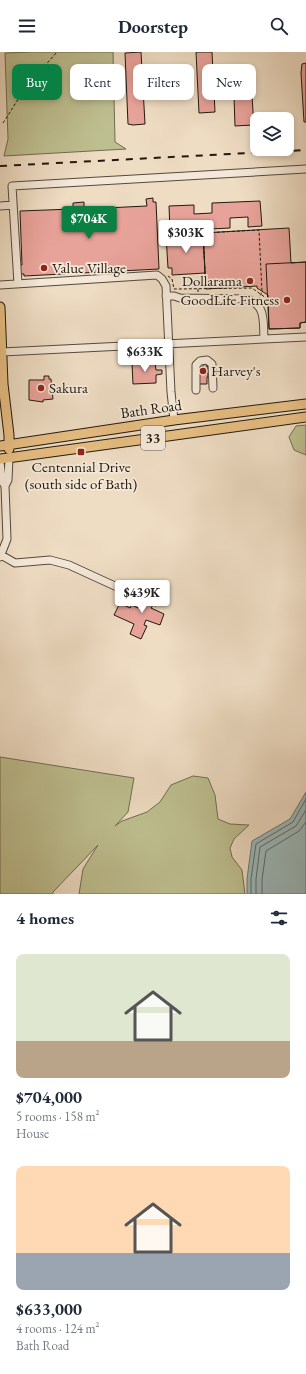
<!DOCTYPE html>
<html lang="en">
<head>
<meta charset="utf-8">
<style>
  body { margin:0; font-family:"EB Garamond",serif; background:#f2f2f3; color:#1f2937; height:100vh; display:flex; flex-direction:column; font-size:15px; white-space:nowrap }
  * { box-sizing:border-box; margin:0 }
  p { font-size:13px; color:#747a83 }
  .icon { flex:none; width:22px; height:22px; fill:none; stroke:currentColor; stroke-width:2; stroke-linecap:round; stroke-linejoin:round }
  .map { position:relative; height:842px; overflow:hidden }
  .side { display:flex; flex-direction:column; background:#fff; flex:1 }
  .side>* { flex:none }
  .hud { position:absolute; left:12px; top:12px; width:282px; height:36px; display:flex; gap:8px }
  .buttons { position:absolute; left:250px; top:60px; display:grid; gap:8px }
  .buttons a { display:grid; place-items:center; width:44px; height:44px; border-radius:8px; background:#fff; box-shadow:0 2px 6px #0003; font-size:20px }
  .price { position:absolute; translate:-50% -34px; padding:0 9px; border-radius:4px; background:#fff; color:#222; font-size:13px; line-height:26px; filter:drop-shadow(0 1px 2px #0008) }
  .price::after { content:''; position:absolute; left:50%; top:24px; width:12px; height:9px; margin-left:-6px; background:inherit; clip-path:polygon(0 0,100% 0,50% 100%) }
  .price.on { background:#0b8043; color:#fff }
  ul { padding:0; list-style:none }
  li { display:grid; align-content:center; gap:8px; height:212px; padding:0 16px }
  li span { display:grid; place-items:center; height:124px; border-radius:8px; color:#555 }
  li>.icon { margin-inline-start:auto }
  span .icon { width:72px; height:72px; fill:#fffc; stroke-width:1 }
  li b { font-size:17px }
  h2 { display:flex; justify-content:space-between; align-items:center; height:48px; padding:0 16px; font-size:17px }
  .tag { padding:0 14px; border-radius:8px; background:#fff; box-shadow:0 2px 6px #0003; font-size:14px; line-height:36px }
  .tag.on { background:#0b8043; color:#fff }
  header { display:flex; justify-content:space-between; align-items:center; height:52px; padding:0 16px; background:#fff; font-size:18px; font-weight:700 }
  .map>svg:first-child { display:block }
  .green { fill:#bebf90; stroke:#706c4f }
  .water { fill:#9cb9bc; stroke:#6b7976 }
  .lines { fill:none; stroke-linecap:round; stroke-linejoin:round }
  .shore { stroke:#5f6965; stroke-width:1 }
  .building { fill:#e7a299; stroke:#22190e }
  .minor-casing { stroke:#554a3b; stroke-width:9 }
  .major-casing { stroke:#22190e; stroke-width:11 }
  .path { stroke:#22190e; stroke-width:1; stroke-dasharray:3 2; stroke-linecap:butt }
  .minor { stroke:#f4e8d8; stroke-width:7 }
  .major { stroke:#e7be82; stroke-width:9 }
  .rail { stroke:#22190e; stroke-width:2; stroke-dasharray:7 7; stroke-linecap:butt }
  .poi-dot { fill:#8f2418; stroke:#f4e8d8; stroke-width:1.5 }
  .labels { text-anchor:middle; stroke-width:3.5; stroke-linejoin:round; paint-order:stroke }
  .shield { fill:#f4e8d8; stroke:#61574b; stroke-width:1 }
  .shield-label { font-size:14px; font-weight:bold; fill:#22190e }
  .poi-label { font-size:15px; fill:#22190e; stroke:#f4e8d8; text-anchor:start }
  .street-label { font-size:15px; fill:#22190e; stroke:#f4e8d8 }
</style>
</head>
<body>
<header><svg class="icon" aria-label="menu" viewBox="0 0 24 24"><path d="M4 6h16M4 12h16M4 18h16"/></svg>Doorstep<svg class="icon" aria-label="search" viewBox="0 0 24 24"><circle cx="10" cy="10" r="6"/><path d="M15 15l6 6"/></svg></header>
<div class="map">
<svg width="306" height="842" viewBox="0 0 306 842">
  <rect width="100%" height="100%" fill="#eedcc3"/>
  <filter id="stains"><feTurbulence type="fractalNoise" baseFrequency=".005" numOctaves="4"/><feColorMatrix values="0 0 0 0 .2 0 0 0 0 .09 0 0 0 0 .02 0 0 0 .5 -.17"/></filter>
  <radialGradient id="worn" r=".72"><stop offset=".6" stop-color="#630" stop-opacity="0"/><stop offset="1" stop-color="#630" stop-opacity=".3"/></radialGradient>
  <path class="green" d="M32 0H113L115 90 126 97 4 104 8 87 5 1Z
    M306 373V403L294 398 289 385 296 374Z
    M0 705 134 726 128 760 115 774 122 769 147 760 160 750 171 733 193 724 208 726 215 743 218 767 230 772 249 773 234 787 230 796 232 805 242 818 245 842H79L83 817 98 793 53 840V842H0Z"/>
  <path class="water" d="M306 740V842H247V827L252 789 290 767Z"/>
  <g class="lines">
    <path class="shore" d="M251 842V827L256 792 293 770 306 747
      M256 842V827L260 795 296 774 306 758
      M262 842V828L266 799 299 779 306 770"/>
  </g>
  <path class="building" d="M141 0 145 72 133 73 128 72 125 1Z
    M196 0H212L215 60 199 61Z
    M306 11V70H304L301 21 302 12Z
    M250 14 253 59V73L235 74 233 15Z
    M153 146V150H156L159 217 24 224V222H19V213H22L20 159 73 157V151L84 150V157L147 154 146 147Z
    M260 149 262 174 248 175V165L230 166V176L170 179 169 154 194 153V162L212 161V151Z
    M289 176 291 211 306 210V270L300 271V276L269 277 268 243 257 236V234L206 237 203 181Z
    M203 181 205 221 172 223V216H168L166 183Z
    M306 210V270L300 271V276L269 277 266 212Z
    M203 310H206L207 315 208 314V325H207V332H199L197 315H203Z
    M155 311 156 318H162V322L156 323V331L133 332 132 312Z
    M44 324H49V327H51L53 347 43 348V350L29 348V328H44Z
    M151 536 162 541 156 554 153 553 151 556 164 562 160 573 146 568 144 573 147 574 141 587 130 582 134 572 114 563 120 551 130 556 132 553 138 556 142 548 145 549Z"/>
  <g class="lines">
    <g class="minor-casing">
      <path id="minor" d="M0 154 13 153
        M18 232 12 134 306 117
        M0 233 157 223 162 227 166 234 171 340 174 368
        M166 244H174L180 246 248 247C266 254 263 269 264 287
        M2 300 306 285
        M196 338V313L200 309 207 308 212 312 213 336
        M0 409 2 429 5 434
        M1 503 15 511 50 508 69 513 117 535
        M0 505 7 487 5 434 8 428 9 406"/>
    </g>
    <g class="major-casing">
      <path id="major" d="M0 255 3 332 9 383V397
        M0 394 174 368 306 352
        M0 407 306 365"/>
    </g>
    <path class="path" d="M3 71 26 35 57 0
      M168 224 172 227 174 237H177L252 236 266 246V254
      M198 240V232L205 221 203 181 259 178 262 240 259 246"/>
    <use href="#minor" class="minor"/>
    <use href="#major" class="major"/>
    <path class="rail" d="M0 114 306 98"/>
  </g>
  <g class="poi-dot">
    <circle cx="44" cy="216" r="4"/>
    <circle cx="250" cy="229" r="4"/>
    <circle cx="287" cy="248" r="4"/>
    <circle cx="203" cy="319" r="4"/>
    <circle cx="41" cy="336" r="4"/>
    <rect x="77" y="396" width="8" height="8" rx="2"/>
  </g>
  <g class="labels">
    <rect class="shield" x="141" y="374" width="24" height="24" rx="3"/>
    <g class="shield-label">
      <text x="153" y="391">33</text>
    </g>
    <g class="poi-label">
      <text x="52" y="221">Value Village</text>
      <text x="242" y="234" text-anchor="end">Dollarama</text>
      <text x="279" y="253" text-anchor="end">GoodLife Fitness</text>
      <text x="211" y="324">Harvey's</text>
      <text x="49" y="341">Sakura</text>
      <text x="81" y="420" text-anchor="middle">Centennial Drive<tspan x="81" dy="17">(south side of Bath)</tspan></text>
    </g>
    <g class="street-label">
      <text transform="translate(151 357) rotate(-8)" y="5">Bath Road</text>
    </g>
  </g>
  <rect width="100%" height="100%" filter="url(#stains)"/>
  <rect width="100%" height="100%" fill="url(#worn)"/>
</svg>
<div class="buttons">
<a><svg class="icon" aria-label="layers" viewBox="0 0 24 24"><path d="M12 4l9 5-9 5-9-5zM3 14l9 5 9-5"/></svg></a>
</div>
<b class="price on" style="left:89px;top:188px">$704K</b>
<b class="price" style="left:186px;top:202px">$303K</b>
<b class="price" style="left:145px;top:321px">$633K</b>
<b class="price" style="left:142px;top:562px">$439K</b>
<div class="hud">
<a class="tag on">Buy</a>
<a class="tag">Rent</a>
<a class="tag">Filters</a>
<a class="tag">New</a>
</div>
</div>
<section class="side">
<h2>4 homes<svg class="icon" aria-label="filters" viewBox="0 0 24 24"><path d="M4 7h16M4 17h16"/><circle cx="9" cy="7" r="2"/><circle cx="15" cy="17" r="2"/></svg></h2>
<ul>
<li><span style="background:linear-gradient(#dfe7d0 70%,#b9a48a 0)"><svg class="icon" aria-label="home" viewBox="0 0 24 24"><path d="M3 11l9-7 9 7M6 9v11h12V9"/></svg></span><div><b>$704,000</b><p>5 rooms · 158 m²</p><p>House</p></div></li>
<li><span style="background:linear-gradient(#ffd9b3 70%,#9aa5b1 0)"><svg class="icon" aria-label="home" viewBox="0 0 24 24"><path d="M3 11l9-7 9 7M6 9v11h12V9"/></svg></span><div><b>$633,000</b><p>4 rooms · 124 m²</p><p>Bath Road</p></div></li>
</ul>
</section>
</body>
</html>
